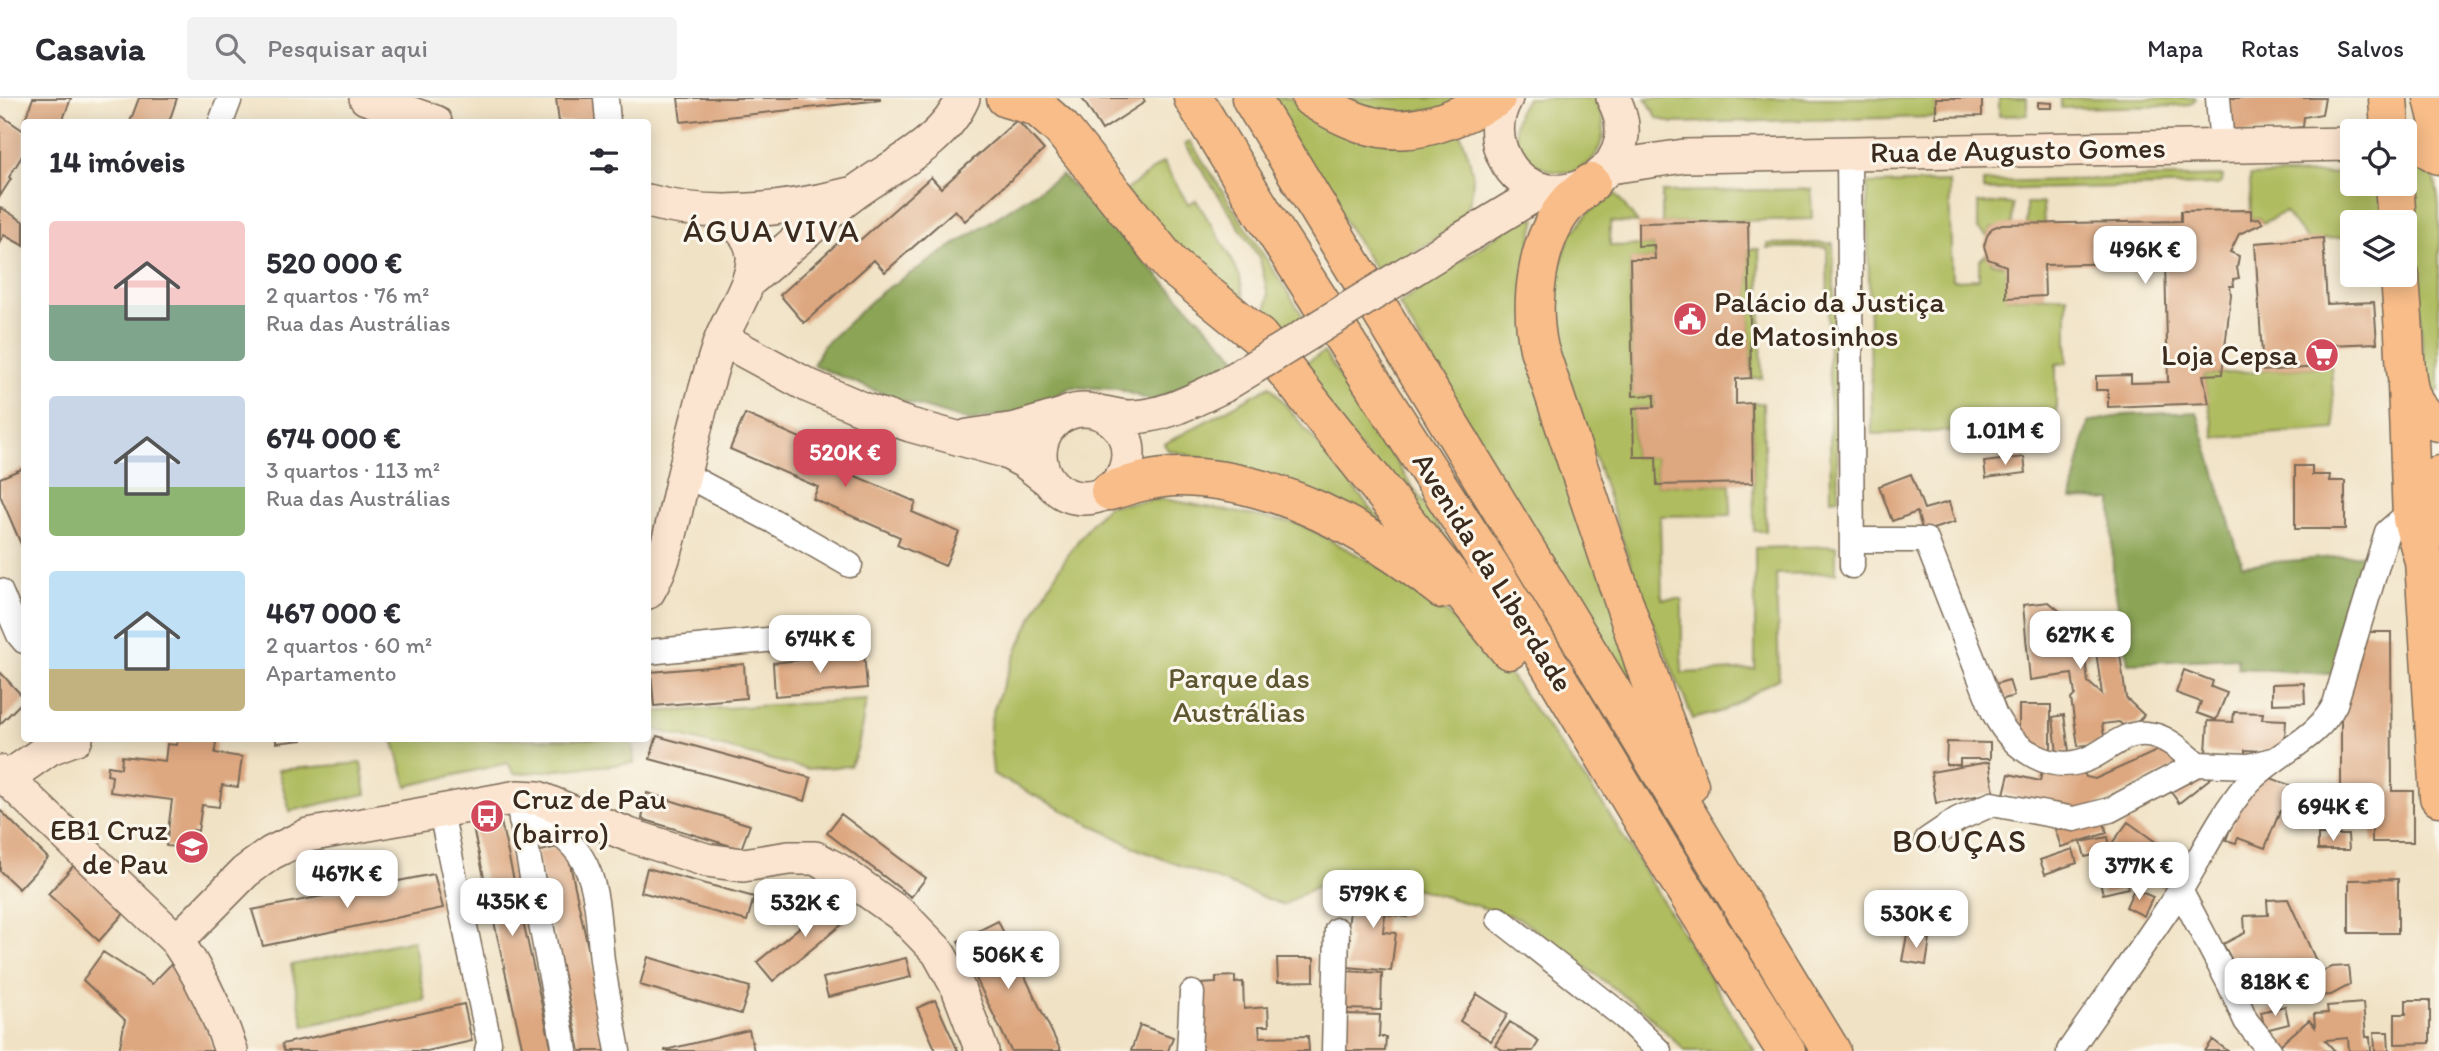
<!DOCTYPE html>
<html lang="pt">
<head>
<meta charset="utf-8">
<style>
  body { margin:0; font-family:Itim,sans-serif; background:#f2f2f3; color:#2b2b33; height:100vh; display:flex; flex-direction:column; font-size:26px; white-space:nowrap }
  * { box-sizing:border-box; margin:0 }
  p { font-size:23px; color:#7c7c81 }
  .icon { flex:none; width:38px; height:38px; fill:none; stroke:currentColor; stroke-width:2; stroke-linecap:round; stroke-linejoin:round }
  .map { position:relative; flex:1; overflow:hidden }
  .drawer { position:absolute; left:21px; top:21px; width:630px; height:623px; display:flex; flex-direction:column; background:#fff; border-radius:7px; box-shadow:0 4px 18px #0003 }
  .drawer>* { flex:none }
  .fabs { position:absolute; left:2340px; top:21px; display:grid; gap:14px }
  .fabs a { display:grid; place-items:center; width:77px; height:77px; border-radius:7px; background:#fff; box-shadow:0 4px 18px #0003; font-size:35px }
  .price { position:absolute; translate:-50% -60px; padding:0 16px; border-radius:14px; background:#fff; color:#222; font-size:23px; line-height:46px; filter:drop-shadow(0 2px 4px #0008) }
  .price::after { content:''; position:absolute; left:50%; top:42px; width:21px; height:16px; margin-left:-10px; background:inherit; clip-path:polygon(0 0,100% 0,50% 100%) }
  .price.current { background:#d1495b; color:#fff }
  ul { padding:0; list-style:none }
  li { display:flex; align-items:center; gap:21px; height:175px; padding:0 28px }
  li span { display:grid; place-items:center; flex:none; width:196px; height:140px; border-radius:7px; color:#555 }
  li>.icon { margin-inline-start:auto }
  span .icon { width:84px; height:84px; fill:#fffc; stroke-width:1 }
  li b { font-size:30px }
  h2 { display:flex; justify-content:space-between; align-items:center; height:84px; padding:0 28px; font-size:30px }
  header { display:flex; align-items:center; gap:42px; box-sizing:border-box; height:98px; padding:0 35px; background:#fff; border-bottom:2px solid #e1e1e2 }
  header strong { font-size:33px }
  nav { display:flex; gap:38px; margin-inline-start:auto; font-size:24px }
  .search { width:490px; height:63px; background:#f2f2f3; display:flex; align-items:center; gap:18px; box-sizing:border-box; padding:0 24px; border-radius:7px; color:#7c7c81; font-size:26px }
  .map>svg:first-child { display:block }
  .green { fill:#afbc5e; stroke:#75733e; stroke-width:2 }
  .forest { fill:#8ba455; stroke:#63673a; stroke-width:2 }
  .building { fill:#dda780 }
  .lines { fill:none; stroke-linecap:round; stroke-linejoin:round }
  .street-casing { stroke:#7a6a58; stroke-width:27 }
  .secondary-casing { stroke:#7a6a58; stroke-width:36 }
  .primary-casing { stroke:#7a6a58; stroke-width:41 }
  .highway-casing { stroke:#7a6a58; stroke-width:41 }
  .street { stroke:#fff; stroke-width:24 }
  .secondary { stroke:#fce5d0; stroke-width:33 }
  .primary { stroke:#f8bd89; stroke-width:38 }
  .highway { stroke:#f8bd89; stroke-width:38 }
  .secondary-bridge-casing { stroke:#7a6a58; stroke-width:36; stroke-linecap:butt }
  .secondary-bridge { stroke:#fce5d0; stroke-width:33 }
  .labels { text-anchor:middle; stroke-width:6; stroke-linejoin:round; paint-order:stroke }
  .street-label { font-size:30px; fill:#3b2a1e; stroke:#fbf7ec }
  .poi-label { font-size:30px; fill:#3b2a1e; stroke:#fbf7ec; text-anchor:start }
  .park-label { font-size:30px; fill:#5e5631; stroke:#fbf7ec }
  .neighbourhood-label { font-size:32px; letter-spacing:2px; fill:#3b2a1e; stroke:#fbf7ec }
</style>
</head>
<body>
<header>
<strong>Casavia</strong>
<div class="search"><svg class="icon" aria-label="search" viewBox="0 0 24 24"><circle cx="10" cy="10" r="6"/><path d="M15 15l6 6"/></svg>Pesquisar aqui</div>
<nav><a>Mapa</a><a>Rotas</a><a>Salvos</a></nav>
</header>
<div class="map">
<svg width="2439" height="953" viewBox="0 0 2439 953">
  <rect width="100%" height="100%" fill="#fbf7ec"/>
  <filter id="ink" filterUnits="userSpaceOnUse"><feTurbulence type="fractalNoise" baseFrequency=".0143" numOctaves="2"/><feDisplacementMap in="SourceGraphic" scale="14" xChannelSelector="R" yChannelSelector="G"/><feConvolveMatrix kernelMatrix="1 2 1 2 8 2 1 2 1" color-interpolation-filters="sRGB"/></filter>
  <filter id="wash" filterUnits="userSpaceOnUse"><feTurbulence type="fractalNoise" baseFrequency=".00686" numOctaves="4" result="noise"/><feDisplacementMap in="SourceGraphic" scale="28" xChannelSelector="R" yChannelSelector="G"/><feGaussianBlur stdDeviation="1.57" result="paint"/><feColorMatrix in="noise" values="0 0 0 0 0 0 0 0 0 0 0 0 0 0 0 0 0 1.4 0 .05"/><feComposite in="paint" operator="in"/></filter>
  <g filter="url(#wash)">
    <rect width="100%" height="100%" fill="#f0e2c5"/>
    <path class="green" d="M1267 0H1290L1294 3 1457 28C1473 64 1485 100 1451 131L1378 176Z
      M1348 0H1467L1444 11 1385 16Z
      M1527 0H1593C1603 14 1607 29 1601 45 1580 108 1481 58 1527 0Z
      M1646 0H1936V19L1673 25 1657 20Z
      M1999 0H2027V17L1999 18Z
      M2061 0H2196L2192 5 2185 8 2061 10Z
      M1190 43 1305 221 1271 241 1265 232 1268 197 1260 161 1185 46Z
      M1163 64 1188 106 1196 102 1228 154 1240 179 1246 211 1200 173 1125 93Z
      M2420 69C2438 73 2436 91 2439 107V293L2429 292 2425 283 2410 81 2413 73Z
      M2352 75V86H2380L2384 124H2352V139L2307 142 2285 114 2263 125 2259 120 2251 121 2250 78Z
      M2223 78 2222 85 2217 87 1983 92V84Z
      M1949 84 1952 182 1979 181V163L1986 156 1993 165 2006 168 2007 200 2067 198V265L2056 266V320L2053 328 2049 330 1872 336 1867 86Z
      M1811 91 1812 121 1662 125V94Z
      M1616 96 1638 125 1610 124V148L1654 147 1655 161 1630 162 1633 297H1654V309L1633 310 1634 359H1656L1657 387 1730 386 1731 417 1660 418 1662 501H1682V575L1755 571V450L1836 448V475L1776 476 1779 580 1723 613 1693 621 1639 492 1555 238C1551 200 1558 166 1573 131L1575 132 1589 114Z
      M1978 105 2013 106 2012 126 1992 130 1987 138 1978 131Z
      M2026 105H2043L2044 126H2026Z
      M1528 120H1536L1530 147 1644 613 1491 364 1399 206 1515 125Z
      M1833 145 1838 400 1831 401 1827 149 1767 150V146Z
      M1748 151H1759L1762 280H1751Z
      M1324 254 1498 519 1295 271Z
      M2331 268 2335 331 2215 340 2203 277Z
      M1270 288 1391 435 1237 369 1168 352 1164 346Z
      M1752 305H1763L1766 433H1754Z
      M1163 401 1300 426 1418 489 1501 565 1606 711 1755 953H1685L1647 915 1519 820 1348 771 1283 807 1140 752 993 676C992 661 989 644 990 628 991 613 1000 596 1005 582 1029 520 1061 456 1107 408Z
      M867 602C861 621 861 652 850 668L807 671 652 631 650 614Z
      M393 641H633L634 665 514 676 508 665 407 688Z
      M361 665 366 696 290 713 278 672Z
      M413 842 425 902 304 928 291 867Z"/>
    <path class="forest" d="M1062 77 1237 260 1214 275 1152 303 1118 291 1071 289 1031 311 970 323 893 300 813 267 823 248 880 195Z
      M2197 314 2242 467 2369 456 2343 577 2238 570 2237 560 2128 565 2113 479 2112 402 2071 401 2088 324 2125 317Z"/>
    <g id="blocks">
      <path class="building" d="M33 0H71L62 24H24Z
        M139 0H177L169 24H130Z
        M556 0H594L597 24H559Z
        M678 0H880V2L681 24Z
        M1082 0H1143L1145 4 1102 32Z
        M1936 0H1982V18L1936 19Z
        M2220 0H2325L2322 16 2304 19 2303 29 2218 37Z
        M2038 4 2052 5V10H2038Z
        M0 17 24 33V55L9 79 11 81 0 98Z
        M1017 22 1044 52 965 123 955 112 885 174 874 162 804 225 780 197 850 134 859 143 931 79 941 90Z
        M0 109 24 124V148L4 137 0 144Z
        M2251 112V121L2259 120 2263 125 2239 136 2230 154 2239 158 2237 170 2239 180 2233 181 2234 188H2230L2231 197 2222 276 2203 277 2209 305 2108 309V292H2096V278L2131 277V285L2168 284 2165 164 2044 167 2045 198 2006 200V168L1988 161 1984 148 1987 138 1992 130 2002 126 2181 123V113Z
        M1748 123 1751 280 1736 281V306L1752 305 1753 385 1657 387 1656 359H1634L1633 310 1654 309V297L1633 298 1630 161H1655L1654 147 1638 148V125Z
        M2323 140 2327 206 2374 204 2377 245 2329 247 2331 268 2263 273 2255 145Z
        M745 316 835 355 830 367 916 404 912 414 959 434 945 468 897 447 900 439 813 401 818 389 730 351Z
        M2024 359 2026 375 1986 380 1984 364Z
        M2295 368H2312V377H2330L2329 383H2345V431H2295Z
        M24 370V453L0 397V380Z
        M1911 376 1924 411 1949 404 1955 424 1923 434 1917 414 1892 423 1879 388Z
        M2049 504 2069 521 2056 536 2057 543 2088 539 2090 556 2085 561 2088 584 2102 596 2092 525 2105 523 2117 534 2126 600 2144 617 2135 627 2124 628 2119 624 2102 626 2104 638 2096 646 2078 648 2071 601 2075 597 2072 576 2030 582 2023 507Z
        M2349 534H2391L2392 693H2413V744H2372V693H2341V603Z
        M864 555 867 590 775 598 773 565Z
        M744 566 746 600 654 608 651 574Z
        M2184 572 2213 583 2211 589 2227 595 2216 622 2197 615 2201 604 2176 595Z
        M0 574 24 600V602L0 626Z
        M2009 582 2014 598 1997 603 1992 587Z
        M2304 585 2305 605 2272 606V586Z
        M2019 607H2051V655H2019Z
        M2234 614 2263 615 2262 621 2286 622 2284 654 2245 652V656L2206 654 2208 623 2233 624Z
        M2064 617 2069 653 2057 655 2053 619Z
        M657 638 811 680 805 703 650 661Z
        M178 640 216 643 215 655 242 659 238 689 222 687 219 709 202 707 198 733 194 732 191 751 166 748 172 702 110 694 112 678 107 677 108 668 121 670 122 658 165 663 167 646 177 647Z
        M276 640H302V642L276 645Z
        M1947 644 1990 645V661H1960V667H1946Z
        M2172 646 2181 666 2080 715 2004 696 2009 676 2040 683 2044 663 2083 673 2086 679 2095 681Z
        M2206 660 2217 675 2179 705 2168 690Z
        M1989 664 1994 695 1936 705 1931 674Z
        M2252 673 2300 691 2290 717 2280 713 2265 750 2238 740 2236 745 2226 742Z
        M647 695 750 727 741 751 642 721Z
        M2349 698 2352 720 2336 722 2333 700Z
        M0 712 48 760 19 791 0 773Z
        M841 716 926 780 911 799 827 735Z
        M2102 717 2107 735 2061 749 2055 731Z
        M501 724 552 953H523L473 730Z
        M2128 724 2182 763 2163 789 2111 751 2112 753 2085 759 2081 744 2108 739 2110 748Z
        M2318 737H2348L2349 752H2318Z
        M566 747 610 953H580L537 754Z
        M2073 751 2077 765 2045 776 2040 762Z
        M2120 761 2128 790 2103 796 2096 767Z
        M75 766 126 813 99 843 48 796Z
        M647 770 754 799 747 823 641 794Z
        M434 776 443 810 263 848 252 812Z
        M2398 781V835H2349V782Z
        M2134 791 2153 799 2144 818 2126 809Z
        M1352 794 1409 800 1407 819 1385 816 1383 834 1396 835 1391 873 1347 869 1350 840 1347 839Z
        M838 798 853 817 773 883 757 864Z
        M2288 801 2321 874 2331 869 2348 868 2350 887 2331 897 2294 899 2293 886 2303 885 2321 876 2309 877 2273 895 2269 886 2239 888 2238 871 2253 863 2233 864 2223 846 2245 835 2244 818 2268 817 2267 802Z
        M998 823 1061 953H1011L958 843Z
        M1907 837 1930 841 1926 867 1902 863Z
        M103 854 152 886 176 861 192 886 214 953H119L125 922 83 882Z
        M648 859 750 889 741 916 640 887Z
        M906 860 911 879 828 899 823 880Z
        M1277 860H1314V883L1278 884Z
        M1345 873 1382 875 1381 912 1344 911Z
        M1235 878V885L1243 884 1244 911 1268 909 1269 928H1259L1260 939 1308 938 1309 953H1202L1200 886 1216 885V879Z
        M1477 896 1508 916 1491 943 1460 923Z
        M935 902 958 953H936L917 910Z
        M2406 902H2430V945L2395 946V916H2406Z
        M2363 905 2366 939H2370L2371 953H2349L2348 940 2325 942 2335 953H2273L2309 922 2315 929 2314 916 2328 915 2327 908Z
        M464 906 472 943 427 953H284L282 946Z
        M2285 908 2289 926 2265 932 2261 914Z
        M1346 916 1380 917 1379 939H1386L1385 953H1345Z
        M1510 924 1539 943 1533 953H1504L1495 947Z
        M1140 927 1173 939 1168 953H1131Z
        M749 932 754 953H665V952Z
        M2374 934H2388L2389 953H2375Z
        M2213 942 2228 953H2205Z"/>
    </g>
  </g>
  <g filter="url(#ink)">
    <use href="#blocks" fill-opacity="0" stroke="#7a6a58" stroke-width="2"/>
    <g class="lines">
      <g class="street-casing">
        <path id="street" d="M606 0 608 24
          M2218 0 2222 48
          M221 24 230 0
          M1849 55 1852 468
          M684 376 773 423 850 467
          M1852 442H1926L1994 615C2012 651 2052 679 2092 659 2110 650 2125 634 2146 636 2166 637 2182 653 2197 666
          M0 493 19 537 24 543
          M648 554 815 537
          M519 710 565 953
          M441 714 489 944 487 953
          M521 723C530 725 540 726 547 730 601 754 596 812 602 862 606 892 613 923 618 953
          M1927 742 1958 721 1992 706 2074 721 2110 712 2197 666 2249 668 2272 662
          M2180 792 2230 887 2246 923 2270 953
          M1499 821 1624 919 1659 953
          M1189 953 1192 895
          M1334 953 1337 832
          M2069 953C2106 899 2145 846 2181 791 2202 757 2220 718 2246 687 2273 656 2317 643 2335 606L2387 434 2402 421H2412"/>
      </g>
      <g class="secondary-casing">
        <path id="secondary" d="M366 0 435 24
          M1506 0C1497 16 1495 35 1501 52 1533 136 1656 78 1613 0
          M1610 69 1684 58 2352 46
          M648 103C712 121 785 112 850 96
          M1462 141 1543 92
          M749 183C784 154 819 121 856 94 894 66 943 46 963 0
          M722 241 809 288 863 311 910 327 1004 353 1025 364 1047 381
          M1040 356a44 44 0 1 1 88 0a44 44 0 1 1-88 0Z
          M1097 314C1108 315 1119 319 1130 319 1164 319 1193 302 1223 288
          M968 338 1016 331 1063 317
          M648 494C669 458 674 416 684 376 694 333 705 290 719 247 728 220 755 184 753 157 751 135 733 124 717 113
          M0 674 177 843C201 878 218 913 231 953
          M7 680 50 650 76 640
          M177 843 245 774 271 755 308 737 518 699 538 700 629 737 706 762 743 767 789 760H815L838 772 903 818 938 854 958 890 982 953"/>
      </g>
      <g class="primary-casing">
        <path id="primary" d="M2388 0 2390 33
          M2433 0 2439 25
          M2404 45 2420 46 2439 57
          M2394 86 2397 124
          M2400 177C2401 197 2403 216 2404 236 2406 265 2402 317 2439 324
          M2407 287 2412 421 2424 463 2439 699
          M2429 434 2439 377"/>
      </g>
      <g class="highway-casing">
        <path id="highway" d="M1006 0 1037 9 1061 30 1171 167 1259 239 1509 552
          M1193 0 1265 118 1490 468 1674 774 1786 953
          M1251 0 1831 953
          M1311 0C1384 46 1422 38 1496 0
          M1591 85C1584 91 1577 97 1570 103 1536 139 1529 205 1539 251L1659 609 1689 687
          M1110 393C1132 386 1155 379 1179 379 1275 380 1369 432 1442 491"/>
      </g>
      <use href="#street" class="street"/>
      <use href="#secondary" class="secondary"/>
      <use href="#primary" class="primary"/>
      <use href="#highway" class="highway"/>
      <g class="secondary-bridge-casing">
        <path id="secondary-bridge" d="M1223 288 1462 141"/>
      </g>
      <use href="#secondary-bridge" class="secondary-bridge"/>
    </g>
  </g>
  <defs>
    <g id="civic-disc" transform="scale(1.75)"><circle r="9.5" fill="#d1495b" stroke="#fbf7ec"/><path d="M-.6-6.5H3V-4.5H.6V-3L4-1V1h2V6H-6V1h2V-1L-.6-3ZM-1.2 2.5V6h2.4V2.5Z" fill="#fff"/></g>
    <g id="supermarket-disc" transform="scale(1.75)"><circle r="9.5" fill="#d1495b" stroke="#fbf7ec"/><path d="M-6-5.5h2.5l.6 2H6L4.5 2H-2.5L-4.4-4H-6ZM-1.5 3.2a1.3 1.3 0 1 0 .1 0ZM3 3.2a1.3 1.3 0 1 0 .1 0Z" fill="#fff"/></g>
    <g id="bus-disc" transform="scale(1.75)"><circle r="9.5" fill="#d1495b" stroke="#fbf7ec"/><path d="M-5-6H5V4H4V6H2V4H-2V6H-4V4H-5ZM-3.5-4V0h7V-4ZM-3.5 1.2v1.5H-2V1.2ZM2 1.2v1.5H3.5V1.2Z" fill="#fff"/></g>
    <g id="school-disc" transform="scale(1.75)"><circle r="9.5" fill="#d1495b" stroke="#fbf7ec"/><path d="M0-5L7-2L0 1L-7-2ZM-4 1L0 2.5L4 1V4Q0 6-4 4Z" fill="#fff"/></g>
  </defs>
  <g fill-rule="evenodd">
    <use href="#civic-disc" x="1690" y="221"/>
    <use href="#supermarket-disc" x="2322" y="257"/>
    <use href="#bus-disc" x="487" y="718"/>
    <use href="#school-disc" x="192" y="749"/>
  </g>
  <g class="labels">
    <g class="street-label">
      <text transform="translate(2018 52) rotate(-1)" y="10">Rua de Augusto Gomes</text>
      <text transform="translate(1493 474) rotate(58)" y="10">Avenida da Liberdade</text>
    </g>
    <g class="poi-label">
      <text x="1714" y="214">Palácio da Justiça<tspan x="1714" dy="34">de Matosinhos</tspan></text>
      <text x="2298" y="267" text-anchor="end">Loja Cepsa</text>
      <text x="512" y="711">Cruz de Pau<tspan x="512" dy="34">(bairro)</tspan></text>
      <text x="168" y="742" text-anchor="end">EB1 Cruz<tspan x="168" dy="34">de Pau</tspan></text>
    </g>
    <g class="park-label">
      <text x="1239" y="590">Parque das<tspan x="1239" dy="34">Austrálias</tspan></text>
    </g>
    <g class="neighbourhood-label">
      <text x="772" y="144">ÁGUA VIVA</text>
      <text x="1960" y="754">BOUÇAS</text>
    </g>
  </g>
</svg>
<div class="fabs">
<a><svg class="icon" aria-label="locate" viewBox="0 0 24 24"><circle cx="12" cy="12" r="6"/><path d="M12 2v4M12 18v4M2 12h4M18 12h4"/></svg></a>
<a><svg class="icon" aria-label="layers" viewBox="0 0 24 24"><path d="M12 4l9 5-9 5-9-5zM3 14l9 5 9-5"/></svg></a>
</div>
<b class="price" style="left:2145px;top:188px">496K €</b>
<b class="price" style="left:2005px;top:369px">1.01M €</b>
<b class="price current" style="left:845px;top:391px">520K €</b>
<b class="price" style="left:2080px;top:573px">627K €</b>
<b class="price" style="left:820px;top:577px">674K €</b>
<b class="price" style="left:2333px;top:745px">694K €</b>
<b class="price" style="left:2139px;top:804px">377K €</b>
<b class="price" style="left:347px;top:812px">467K €</b>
<b class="price" style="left:1373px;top:832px">579K €</b>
<b class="price" style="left:512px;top:840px">435K €</b>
<b class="price" style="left:805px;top:841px">532K €</b>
<b class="price" style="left:1916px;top:852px">530K €</b>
<b class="price" style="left:1008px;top:893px">506K €</b>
<b class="price" style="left:2275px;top:920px">818K €</b>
<section class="drawer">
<h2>14 imóveis<svg class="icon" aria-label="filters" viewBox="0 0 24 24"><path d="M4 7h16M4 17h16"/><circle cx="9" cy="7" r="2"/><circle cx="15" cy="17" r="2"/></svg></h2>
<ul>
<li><span style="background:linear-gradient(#f6c9c9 60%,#7fa58c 0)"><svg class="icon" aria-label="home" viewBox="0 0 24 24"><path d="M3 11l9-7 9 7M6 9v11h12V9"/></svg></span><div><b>520 000 €</b><p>2 quartos · 76 m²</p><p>Rua das Austrálias</p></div></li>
<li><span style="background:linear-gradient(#c9d6e8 65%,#8fb573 0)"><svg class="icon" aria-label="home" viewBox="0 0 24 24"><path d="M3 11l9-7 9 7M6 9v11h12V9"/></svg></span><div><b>674 000 €</b><p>3 quartos · 113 m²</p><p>Rua das Austrálias</p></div></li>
<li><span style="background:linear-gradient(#bfe0f5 70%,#c2b280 0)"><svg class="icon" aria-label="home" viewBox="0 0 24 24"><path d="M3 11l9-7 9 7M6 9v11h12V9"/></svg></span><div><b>467 000 €</b><p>2 quartos · 60 m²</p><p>Apartamento</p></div></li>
</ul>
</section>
</div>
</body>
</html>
